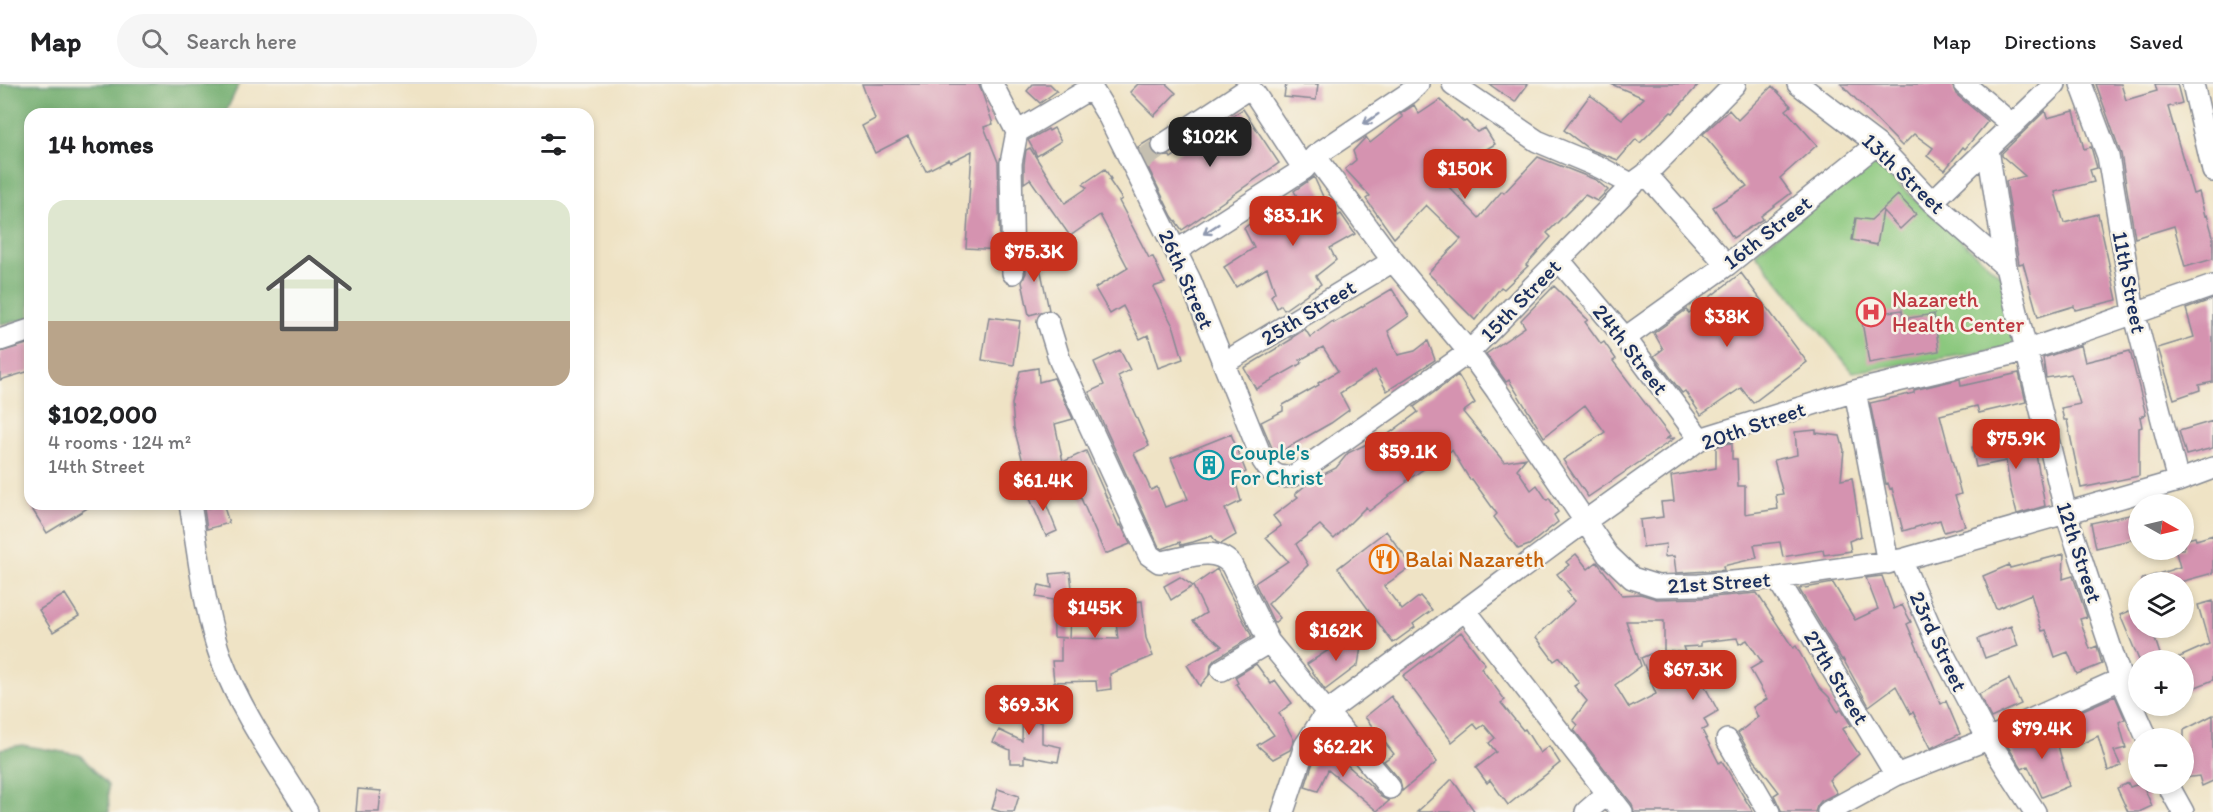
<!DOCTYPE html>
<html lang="en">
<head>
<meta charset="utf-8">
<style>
  body { margin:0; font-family:Itim,sans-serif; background:#f6f6f6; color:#202124; height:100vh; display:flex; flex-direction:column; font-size:22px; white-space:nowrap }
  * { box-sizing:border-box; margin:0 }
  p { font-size:20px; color:#757577 }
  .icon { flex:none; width:33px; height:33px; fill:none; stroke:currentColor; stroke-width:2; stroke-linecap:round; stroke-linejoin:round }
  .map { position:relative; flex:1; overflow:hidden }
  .side { position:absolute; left:24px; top:24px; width:570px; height:402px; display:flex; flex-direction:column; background:#fff; border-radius:18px; box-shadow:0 3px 9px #0003 }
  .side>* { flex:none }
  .needle { width:39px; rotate:98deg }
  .fabs { position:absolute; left:2128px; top:410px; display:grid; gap:12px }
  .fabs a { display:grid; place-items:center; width:66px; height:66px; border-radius:50%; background:#fff; box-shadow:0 3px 9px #0003; font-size:30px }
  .price { position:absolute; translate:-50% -51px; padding:0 14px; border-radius:12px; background:#c8321e; color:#fff; font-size:20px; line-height:39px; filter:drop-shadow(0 2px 3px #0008) }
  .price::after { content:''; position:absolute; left:50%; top:36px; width:18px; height:14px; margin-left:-9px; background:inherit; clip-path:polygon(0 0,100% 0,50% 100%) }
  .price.active { background:#222; color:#fff }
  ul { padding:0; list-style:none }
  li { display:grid; align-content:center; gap:12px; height:318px; padding:0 24px }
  li span { display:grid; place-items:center; height:186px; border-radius:18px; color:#555 }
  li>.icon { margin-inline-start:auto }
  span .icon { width:108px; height:108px; fill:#fffc; stroke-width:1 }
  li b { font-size:26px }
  h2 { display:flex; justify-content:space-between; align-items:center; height:72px; padding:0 24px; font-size:26px }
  header { display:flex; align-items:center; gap:36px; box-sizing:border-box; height:84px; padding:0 30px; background:#fff; border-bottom:2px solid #e0e0e0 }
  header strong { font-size:28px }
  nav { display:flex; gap:33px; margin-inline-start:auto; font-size:21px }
  .search { width:420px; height:54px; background:#f6f6f6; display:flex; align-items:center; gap:15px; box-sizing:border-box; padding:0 21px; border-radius:33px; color:#757577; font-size:22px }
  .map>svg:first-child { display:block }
  .green { fill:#8bc87e; stroke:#537c6e; stroke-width:1.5 }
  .forest { fill:#70ac6d; stroke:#466e66; stroke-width:1.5 }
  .building { fill:#d593b0 }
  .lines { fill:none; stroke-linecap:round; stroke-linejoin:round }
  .minor-tunnel { stroke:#c5bfb0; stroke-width:21; stroke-dasharray:21 10; stroke-linecap:butt }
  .minor-casing { stroke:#858992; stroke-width:24 }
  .minor { stroke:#fff; stroke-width:21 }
  .oneway { stroke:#8d97ae }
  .labels { text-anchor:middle; stroke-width:5; stroke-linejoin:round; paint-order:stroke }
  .street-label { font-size:22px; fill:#1b2f5e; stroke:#f7f3e8 }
  .health-label { font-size:22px; fill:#be3a42; stroke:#f7f3e8; text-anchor:start }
  .culture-label { font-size:22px; fill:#0d838f; stroke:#f7f3e8; text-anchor:start }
  .food-label { font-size:22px; fill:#c56008; stroke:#f7f3e8; text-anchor:start }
</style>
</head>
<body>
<header>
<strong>Map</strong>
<div class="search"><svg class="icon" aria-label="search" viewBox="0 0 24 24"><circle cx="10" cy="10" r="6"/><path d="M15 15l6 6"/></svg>Search here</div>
<nav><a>Map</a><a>Directions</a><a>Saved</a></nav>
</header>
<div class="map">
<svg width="2213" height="728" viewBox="0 0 2213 728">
  <rect width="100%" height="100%" fill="#f7f3e8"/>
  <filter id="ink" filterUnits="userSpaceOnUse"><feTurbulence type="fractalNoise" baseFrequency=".0167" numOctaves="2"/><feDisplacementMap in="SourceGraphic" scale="12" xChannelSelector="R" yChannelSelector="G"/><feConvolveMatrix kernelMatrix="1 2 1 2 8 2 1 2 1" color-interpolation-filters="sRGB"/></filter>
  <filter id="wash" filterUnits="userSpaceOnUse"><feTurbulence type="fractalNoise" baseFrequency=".008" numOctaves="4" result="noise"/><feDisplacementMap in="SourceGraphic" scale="24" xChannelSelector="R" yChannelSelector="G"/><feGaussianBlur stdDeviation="1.35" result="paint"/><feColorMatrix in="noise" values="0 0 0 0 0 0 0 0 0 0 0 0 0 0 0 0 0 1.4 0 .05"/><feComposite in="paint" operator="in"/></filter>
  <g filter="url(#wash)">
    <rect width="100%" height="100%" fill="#efe3c5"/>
    <path class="green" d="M1872 77 2002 193 2015 263 1853 288 1755 169Z"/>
    <path class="forest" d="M0 0H239L225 30H30V235L0 240Z
      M22 661 80 671 108 701 109 728H0V665Z"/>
    <g id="blocks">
      <path class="building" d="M862 0H979L993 40 984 43 998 78 1000 166 966 164 972 67 950 78 949 75 926 87 908 52 875 69 862 42 875 35Z
        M1033 0H1050L1057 7 1040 19 1027 7Z
        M1138 0H1166L1176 9 1154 32 1130 8Z
        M1286 0H1318L1316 16 1284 13Z
        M1489 0H1528L1515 18Z
        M1611 0H1699L1673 29 1671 28 1640 59 1636 55 1618 76 1589 65 1564 46 1590 11 1622 35 1644 14Z
        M1841 0H1952L1956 10 1988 37 1965 65 1963 63 1945 86 1927 72 1933 64 1914 50 1902 62Z
        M2096 0H2121L2126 16 2157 7 2155 0H2177L2182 19 2168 23 2193 110 2199 108 2205 132 2207 131 2213 152V175L2185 183 2174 142 2135 154 2121 70Z
        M1772 2 1791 22 1786 26 1817 61 1780 94 1791 109 1761 132 1763 135 1733 154 1713 123 1747 102 1703 50 1729 26 1738 36Z
        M1440 16 1464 38 1466 37 1477 48 1485 44 1495 60 1446 90 1452 96 1447 101 1479 134 1502 107 1504 109 1538 73 1596 96 1608 106 1597 117 1585 111 1547 149 1551 153 1526 181 1528 182 1504 205 1501 203 1475 236 1428 189 1461 155 1426 121 1394 154 1366 115 1370 112 1345 85 1356 76 1353 67 1366 53 1370 59 1403 33 1400 30 1414 21 1419 30Z
        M1243 25 1279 79 1182 146 1172 132 1138 63 1153 54 1150 61 1153 68 1158 73 1170 72 1171 74Z
        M2045 27 2047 34 2074 27 2084 65 2091 63 2097 84 2090 86 2094 98 2055 108 2064 139 2098 130 2117 216 2075 226 2074 222 2038 233 2023 179 2019 180 2006 97 2025 92 2002 72V69Z
        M1054 44 1061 57 1037 72 1028 56 1048 45 1049 47Z
        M1030 64 1065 119 1087 104 1083 100 1105 85 1111 95 1109 96 1122 115 1119 117 1149 174 1153 173 1165 199 1153 203 1174 244 1183 275 1158 284 1148 251 1140 255 1123 222 1110 230 1095 204 1128 184 1100 131 1070 152 1030 95 1024 99V80L1026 66Z
        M1314 93 1325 117 1328 114 1338 132 1341 130 1355 150 1330 164 1336 176 1316 192 1321 200 1284 226 1281 221 1277 224 1271 212 1275 208 1267 184 1236 203 1224 183 1254 164 1244 144 1273 123 1283 142 1306 128 1294 107Z
        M1898 111 1916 130 1900 145 1883 127 1877 161 1852 156 1856 134 1871 136Z
        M1035 159 1049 226 1029 231 1022 198 1026 189 1025 161Z
        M1741 189 1807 278 1753 319 1741 304 1701 331 1685 307 1682 309 1654 272 1663 265 1654 249 1686 226 1689 229Z
        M1554 202 1588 236 1585 238 1601 260 1604 258 1616 275 1613 277 1670 352 1666 355 1675 354 1588 413 1563 376 1605 348 1585 321 1544 353 1509 296 1506 298 1486 270 1525 243 1521 236Z
        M1392 205 1409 232 1388 247 1398 271 1415 267 1428 257 1435 276 1387 307 1375 286 1340 309 1349 326 1331 339 1275 371 1261 338 1283 327V321L1319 301 1318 299 1338 287 1323 263 1300 276 1302 279 1256 305 1244 284 1292 255 1291 254 1305 245 1310 253 1333 237 1334 239Z
        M2213 215V298L2199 301 2200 306 2174 315 2158 264 2194 253 2186 225Z
        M1902 226 1903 235 1934 230 1939 267 1869 279 1861 232Z
        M989 233 1020 237 1014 281 982 276Z
        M27 260H30V287L0 296V268Z
        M2081 261 2085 278 2130 267 2146 331 2140 333 2142 343 2139 344V392L2081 404 2067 336H2064L2061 324 2080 320 2071 290 2046 294 2043 274Z
        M1120 266 1130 286 1118 292 1149 362 1134 369 1151 406 1157 403 1165 423 1188 415 1171 374 1231 350 1246 388 1234 392 1241 417 1225 425 1236 451 1221 460 1216 458 1212 452 1193 458 1181 461 1180 458 1162 465 1159 463 1089 308 1104 301 1094 278Z
        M1038 284 1039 298 1054 294 1073 335 1055 340 1063 378 1086 367 1119 442 1121 441 1130 460 1105 470 1077 405 1073 407 1070 401 1045 409 1036 380 1024 382 1014 344 1012 320 1020 287Z
        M2019 289 2026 318 1979 329 1977 322 1940 331 1961 410 1955 412 1965 442 1944 448 1940 436 1903 447 1892 404 1890 405 1888 399 1886 400 1870 319 1914 309V306L1960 295 1961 302Z
        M1458 291 1475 319 1463 328 1504 378 1526 374 1517 385 1531 406 1537 401 1547 416 1549 414 1558 428 1554 431 1558 438 1529 461 1518 465 1494 433 1497 430 1472 395 1470 396 1452 366 1406 397 1407 398 1369 427 1366 423 1334 455 1320 441 1296 460 1308 481 1268 520 1280 534 1274 539 1255 499 1288 477 1266 453 1281 442 1273 432 1298 413 1295 410 1312 396 1336 384 1348 369 1377 355 1379 357 1418 328 1414 323Z
        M2213 337V364L2186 371 2179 347Z
        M1816 346V349L1840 352 1844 366 1841 396 1852 394 1861 452 1849 457 1851 467 1824 471 1823 466 1783 473 1780 458 1754 461 1757 474 1723 482 1724 486 1676 489 1674 472 1664 473 1666 460 1643 463 1640 436 1663 433 1661 418 1674 417 1671 392 1716 384V363L1732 358V375H1737L1738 402H1745V430L1778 425 1776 411 1783 410 1774 376 1797 371 1795 348Z
        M2033 353 2045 422 2017 430 2010 403 2006 377 1976 383 1972 363Z
        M1040 405 1057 447 1046 452 1028 410Z
        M29 420H94L47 449Z
        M223 420 229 439 207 445 204 425Z
        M2139 429V454L2096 464 2091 439Z
        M1386 447 1412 482 1384 502 1402 526 1420 512 1432 526 1413 540 1415 543 1393 559 1338 484Z
        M2213 451V489L2180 498H2142V495L2180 483 2175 465H2184V456L2195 453 2196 456Z
        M1576 470 1588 485 1597 478 1622 511 1640 510 1657 515 1700 514 1757 509 1793 564 1796 562 1819 603 1829 613 1838 628 1841 625 1851 641 1842 645 1859 670 1829 696 1837 709 1821 717 1817 722 1815 728H1782L1774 711 1779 708 1752 673 1738 649 1758 633 1753 623 1767 615 1750 585 1762 578 1747 556 1739 560 1737 554 1701 558V562L1683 563 1685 568 1664 567V537H1626L1641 582 1615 601 1629 624 1656 610 1641 574 1657 567 1672 601 1697 588 1718 627 1704 635 1708 643 1702 646 1719 679 1722 677 1753 728H1634L1632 720 1574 646 1578 641 1573 636 1587 617 1574 602 1579 599 1560 573 1554 577 1536 553 1575 517 1567 508 1570 506 1557 490 1569 481 1566 478Z
        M2064 470 2063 495 2073 492 2087 533 2080 535 2090 565 2097 562 2102 580 2077 590 2068 568 2055 573 2046 546 2042 547 2031 510 1996 525 1983 492 2009 481 2010 484Z
        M1217 485 1252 553 1215 575 1211 580 1210 590 1200 602 1187 581 1222 562 1193 537 1206 529 1193 502Z
        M1070 488 1074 520 1071 521 1069 554 1118 555 1114 520 1142 517 1146 554 1153 572 1110 590 1111 605 1097 607 1096 597 1054 598 1052 577H1061V554H1067L1054 553 1053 516 1036 513 1039 501 1052 504 1050 490Z
        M1882 492 1894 525 1902 521 1911 538 1907 540 1941 620 1946 617 1960 650 1931 664 1913 628 1911 630 1896 602 1869 622 1843 575 1842 576 1799 505 1833 499 1855 536 1878 525 1866 494Z
        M1180 493 1193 502 1171 516 1164 502Z
        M65 510 79 532 53 548 39 526Z
        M2213 517V596L2184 608V576H2173L2209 560 2198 521Z
        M2139 523V543H2151L2162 576H2139L2120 531Z
        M2011 542 2018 562 1985 574 1978 555Z
        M1461 548 1485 580 1481 584 1505 616 1501 619 1523 646 1525 645 1540 669 1549 662 1560 679 1508 721 1490 696 1487 699 1476 684 1496 668 1489 659 1495 654 1484 641 1478 645 1474 640 1452 658 1403 592Z
        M1355 552 1361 563 1358 581 1325 606 1307 580 1341 558Z
        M1256 580 1271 600 1275 596 1292 619 1279 629 1294 656 1290 666 1273 675 1257 661 1274 651 1236 600 1238 599 1235 593Z
        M2009 595 2021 620 1991 634 1979 610Z
        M1023 609H1038L1039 638H1042V659L1061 663 1058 678 1024 672V679H1010V666L993 658 999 646 1022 657Z
        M1391 612 1437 678 1402 707 1400 696 1384 677 1394 670 1365 633Z
        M2115 612 2125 635 2119 638 2126 664 2114 667 2121 682 2108 687 2098 652 2079 661 2067 633Z
        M2213 631V697L2202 702 2199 692 2184 694V646Z
        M2052 640 2069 702 2042 713 2028 682 2022 685 2007 661Z
        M1338 662 1340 663 1337 669 1350 676 1346 680 1372 703 1381 713 1389 717 1377 727 1328 686 1318 707 1305 703 1315 672 1321 678Z
        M1452 695 1475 728H1417L1445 702Z
        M2128 699 2130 703 2142 699 2152 722 2139 728H2128L2117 704Z
        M358 705 381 707 379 728H356Z
        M998 705 1019 712 1014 728H1001L992 725Z"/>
    </g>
  </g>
  <g filter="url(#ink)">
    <use href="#blocks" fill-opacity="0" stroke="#858992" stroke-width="1.5"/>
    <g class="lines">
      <path class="minor-tunnel" d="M1142 76 1163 61"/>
      <g class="minor-casing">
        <path id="minor" d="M992 0 1017 48 1011 79 1013 189
          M1089 0 1109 33 1190 196 1263 377C1271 390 1279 396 1295 391L1469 268 1635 98 1646 90 1735 0
          M1453 0 1537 57 1599 83 1633 101
          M1798 0 1877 60 1932 118 2006 183
          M1964 0 2013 41
          M2081 0 2108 72 2134 228 2178 397
          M2193 0 2213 87
          M1017 48 1091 4
          M1163 61 1249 4 1255 10 1304 85
          M1988 65 2006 183 2066 429 2121 595 2147 654
          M1315 72 1393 177 1469 268 1497 307 1608 471 1632 494 1657 502 1699 501 1777 494 1901 476 2178 397 2213 384
          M1646 90 1727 181
          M1932 118 2055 0
          M1176 167 1304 85 1315 72 1409 9 1418 0
          M1559 176 1625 254 1700 355
          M1048 238 1060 277 1149 471 1159 478C1183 476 1212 460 1231 480L1269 558 1390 704
          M1625 254 1727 181 1877 60
          M0 256 30 246
          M1224 279 1393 177
          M1855 307 1888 479
          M190 420C199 471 204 528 222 577 241 628 278 680 307 728
          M1901 476 1935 554 1988 655 2035 728
          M1777 494 1896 691
          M1465 526 1622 728
          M1222 586 1269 558
          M1727 656 1769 728
          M2167 699 2183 728
          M1283 728 1305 662 1326 629 1584 438 1700 355 1855 307 2025 267 2213 202
          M1586 728 1608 709
          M1828 728 1896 691 1988 655 2121 595"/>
      </g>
      <use href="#minor" class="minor"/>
    </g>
    <defs><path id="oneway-shaft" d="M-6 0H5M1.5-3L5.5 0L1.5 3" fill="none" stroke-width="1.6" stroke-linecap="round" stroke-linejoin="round" transform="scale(1.5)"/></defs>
    <g class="oneway">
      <use href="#oneway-shaft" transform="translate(1371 35) rotate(146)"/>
      <use href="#oneway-shaft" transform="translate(1211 145) rotate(147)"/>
    </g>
  </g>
  <defs>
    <g id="hospital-ring" transform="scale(1.5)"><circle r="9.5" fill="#f7f3e8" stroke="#e0444e" stroke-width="1.5"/><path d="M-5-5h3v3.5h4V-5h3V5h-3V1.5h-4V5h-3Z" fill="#e0444e"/></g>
    <g id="building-ring" transform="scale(1.5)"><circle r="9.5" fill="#f7f3e8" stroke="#0f9aa8" stroke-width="1.5"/><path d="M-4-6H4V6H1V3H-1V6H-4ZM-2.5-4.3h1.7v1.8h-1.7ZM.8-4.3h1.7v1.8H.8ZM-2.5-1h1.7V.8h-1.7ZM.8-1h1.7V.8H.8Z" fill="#0f9aa8"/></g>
    <g id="restaurant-ring" transform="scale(1.5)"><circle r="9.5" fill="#f7f3e8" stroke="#e8710a" stroke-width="1.5"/><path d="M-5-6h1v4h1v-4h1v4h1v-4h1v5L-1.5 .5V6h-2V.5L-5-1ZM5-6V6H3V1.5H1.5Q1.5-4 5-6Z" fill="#e8710a"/></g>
  </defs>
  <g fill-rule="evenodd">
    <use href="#hospital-ring" x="1871" y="228"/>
    <use href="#building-ring" x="1209" y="381"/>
    <use href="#restaurant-ring" x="1384" y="475"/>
  </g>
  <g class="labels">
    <g class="street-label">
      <text transform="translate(1904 89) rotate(44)" y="8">13th Street</text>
      <text transform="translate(1767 148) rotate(-38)" y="8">16th Street</text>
      <text transform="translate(1187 195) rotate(66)" y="8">26th Street</text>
      <text transform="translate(2130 198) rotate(79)" y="8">11th Street</text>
      <text transform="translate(1520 216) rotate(-46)" y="8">15th Street</text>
      <text transform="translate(1308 228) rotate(-31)" y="8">25th Street</text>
      <text transform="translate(1631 265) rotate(52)" y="8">24th Street</text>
      <text transform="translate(1753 341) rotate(-19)" y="8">20th Street</text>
      <text transform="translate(2080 468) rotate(72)" y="8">12th Street</text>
      <text transform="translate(1719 498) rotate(-4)" y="8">21st Street</text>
      <text transform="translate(1939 557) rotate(65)" y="8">23rd Street</text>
      <text transform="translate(1837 593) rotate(59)" y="8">27th Street</text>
    </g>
    <g class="health-label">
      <text x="1892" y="223">Nazareth<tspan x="1892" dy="25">Health Center</tspan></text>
    </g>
    <g class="culture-label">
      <text x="1230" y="376">Couple's<tspan x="1230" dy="25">For Christ</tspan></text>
    </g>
    <g class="food-label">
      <text x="1405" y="483">Balai Nazareth</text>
    </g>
  </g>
</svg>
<div class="fabs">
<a><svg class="needle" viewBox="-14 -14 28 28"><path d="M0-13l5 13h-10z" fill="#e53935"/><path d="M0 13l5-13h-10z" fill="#757577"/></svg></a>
<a><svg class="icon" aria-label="layers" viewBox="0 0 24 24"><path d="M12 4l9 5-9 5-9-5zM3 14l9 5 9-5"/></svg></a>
<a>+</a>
<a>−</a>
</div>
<b class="price active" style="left:1210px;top:84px">$102K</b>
<b class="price" style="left:1465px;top:116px">$150K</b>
<b class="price" style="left:1293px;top:163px">$83.1K</b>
<b class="price" style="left:1034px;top:199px">$75.3K</b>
<b class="price" style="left:1727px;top:264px">$38K</b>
<b class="price" style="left:2016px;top:386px">$75.9K</b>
<b class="price" style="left:1408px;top:399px">$59.1K</b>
<b class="price" style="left:1043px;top:428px">$61.4K</b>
<b class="price" style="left:1095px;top:555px">$145K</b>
<b class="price" style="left:1336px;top:578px">$162K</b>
<b class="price" style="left:1693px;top:617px">$67.3K</b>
<b class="price" style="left:1029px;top:652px">$69.3K</b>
<b class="price" style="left:2042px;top:676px">$79.4K</b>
<b class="price" style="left:1343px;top:694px">$62.2K</b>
<section class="side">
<h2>14 homes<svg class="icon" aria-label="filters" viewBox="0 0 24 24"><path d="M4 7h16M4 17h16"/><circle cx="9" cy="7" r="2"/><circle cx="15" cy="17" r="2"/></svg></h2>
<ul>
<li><span style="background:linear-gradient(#dfe7d0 65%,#b9a48a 0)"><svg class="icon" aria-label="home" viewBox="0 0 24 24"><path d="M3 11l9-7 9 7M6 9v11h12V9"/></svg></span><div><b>$102,000</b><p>4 rooms · 124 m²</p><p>14th Street</p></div></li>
</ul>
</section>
</div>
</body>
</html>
